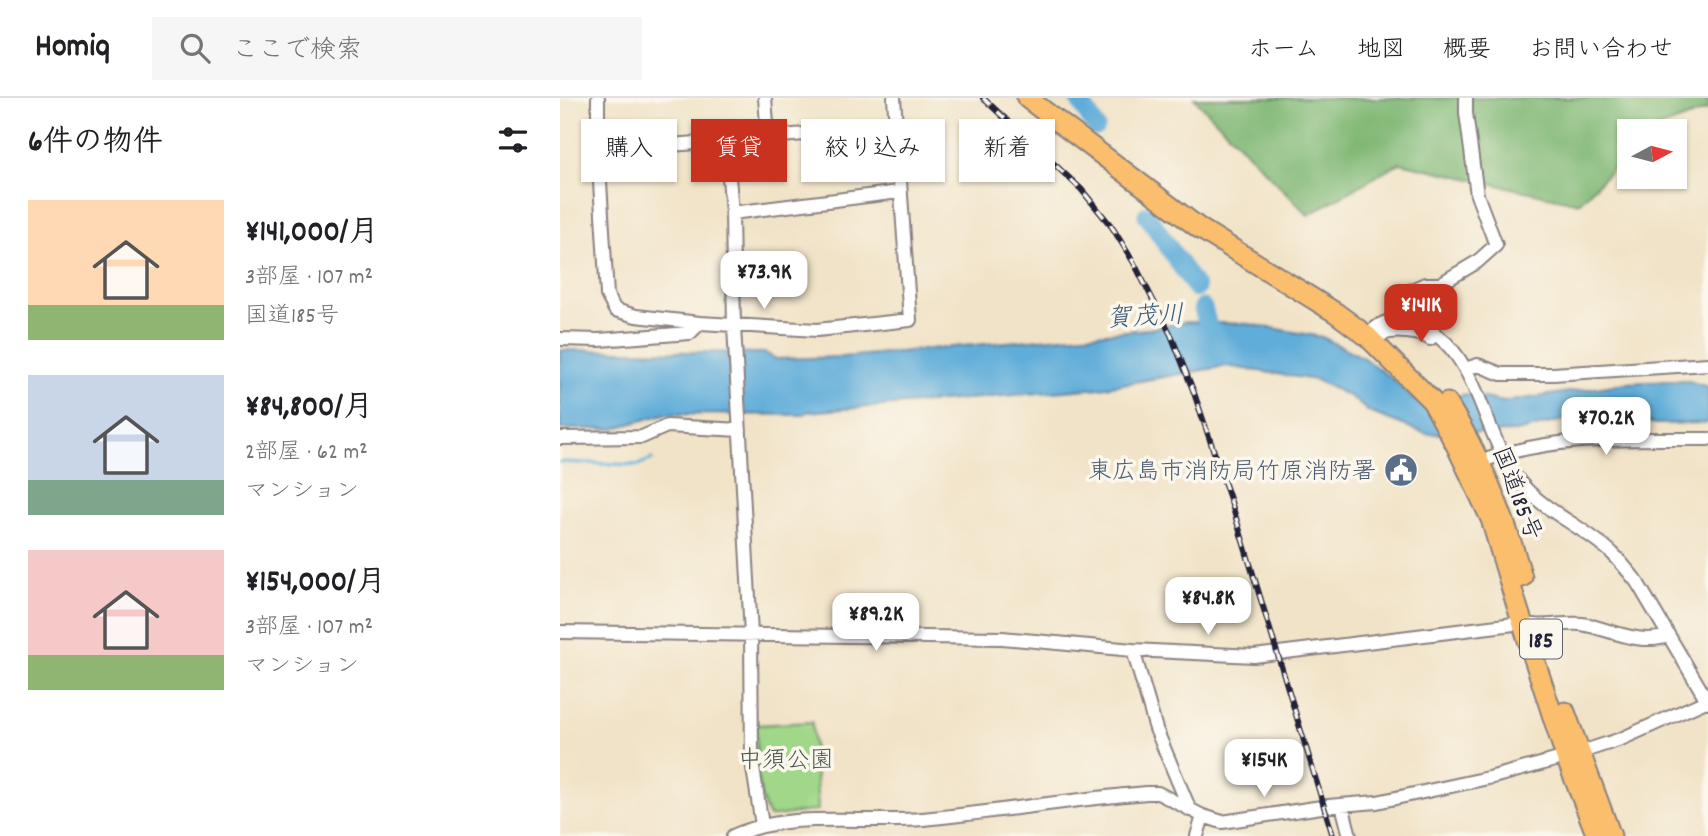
<!DOCTYPE html>
<html lang="ja">
<head>
<meta charset="utf-8">
<style>
  body { margin:0; font-family:Dekko,"Klee One",sans-serif; background:#f6f6f6; color:#202124; height:100vh; display:flex; flex-direction:column; font-size:26px; white-space:nowrap }
  * { box-sizing:border-box; margin:0 }
  p { font-size:23px; color:#757577 }
  .icon { flex:none; width:38px; height:38px; fill:none; stroke:currentColor; stroke-width:2; stroke-linecap:round; stroke-linejoin:round }
  .map { position:relative; flex:1; overflow:hidden }
  .details { display:flex; flex-direction:column; background:#fff; width:560px }
  .details>* { flex:none }
  .banner { position:absolute; left:21px; top:21px; width:665px; height:63px; display:flex; gap:14px }
  .needle { width:46px; rotate:83deg }
  .tools { position:absolute; left:1057px; top:21px; display:grid; gap:14px }
  .tools a { display:grid; place-items:center; width:70px; height:70px; border-radius:0px; background:#fff; box-shadow:0 2px 5px #0004; font-size:35px }
  .price { position:absolute; translate:-50% -60px; padding:0 16px; border-radius:14px; background:#fff; color:#222; font-size:23px; line-height:46px; filter:drop-shadow(0 2px 4px #0008) }
  .price::after { content:''; position:absolute; left:50%; top:42px; width:21px; height:16px; margin-left:-10px; background:inherit; clip-path:polygon(0 0,100% 0,50% 100%) }
  .price.current { background:#c8321e; color:#fff }
  ul { padding:0; list-style:none }
  li { display:flex; align-items:center; gap:21px; height:175px; padding:0 28px }
  li span { display:grid; place-items:center; flex:none; width:196px; height:140px; border-radius:0px; color:#555 }
  li>.icon { margin-inline-start:auto }
  span .icon { width:84px; height:84px; fill:#fffc; stroke-width:1 }
  li b { font-size:30px }
  h2 { display:flex; justify-content:space-between; align-items:center; height:84px; padding:0 28px; font-size:30px }
  .pill { padding:0 24px; border-radius:0px; background:#fff; box-shadow:0 2px 5px #0004; font-size:24px; line-height:63px }
  .pill.current { background:#c8321e; color:#fff }
  header { display:flex; align-items:center; gap:42px; box-sizing:border-box; height:98px; padding:0 35px; background:#fff; border-bottom:2px solid #e0e0e0 }
  header strong { font-size:33px }
  nav { display:flex; gap:38px; margin-inline-start:auto; font-size:24px }
  .search { width:490px; height:63px; background:#f6f6f6; display:flex; align-items:center; gap:18px; box-sizing:border-box; padding:0 24px; border-radius:0px; color:#757577; font-size:26px }
  main { display:flex; flex:1; min-height:0 }
  .map>svg:first-child { display:block }
  .green { fill:#a0d789; stroke:#617c62; stroke-width:2 }
  .forest { fill:#80b875; stroke:#516d58; stroke-width:2 }
  .water { fill:#61add9; stroke:#42688a; stroke-width:2 }
  .lines { fill:none; stroke-linecap:round; stroke-linejoin:round }
  .stream { stroke:#61add9; stroke-width:3.5 }
  .river { stroke:#61add9; stroke-width:19 }
  .minor-casing { stroke:#8a8281; stroke-width:16 }
  .highway-casing { stroke:#8a8281; stroke-width:23 }
  .minor { stroke:#fff; stroke-width:12 }
  .highway { stroke:#fabe6d; stroke-width:19 }
  .rail-casing { stroke:#22223b; stroke-width:6 }
  .rail { stroke:#fbf7ec; stroke-width:3.5; stroke-dasharray:10; stroke-linecap:butt }
  .labels { text-anchor:middle; stroke-width:7; stroke-linejoin:round; paint-order:stroke }
  .shield { fill:#fbf7ec; stroke:#636270; stroke-width:2 }
  .shield-label { font-size:23px; font-weight:bold; fill:#22223b }
  .service-label { font-size:24px; fill:#4e5e75; stroke:#fbf7ec; text-anchor:end }
  .street-label { font-size:24px; fill:#22223b; stroke:#fbf7ec }
  .park-label { font-size:24px; fill:#485852; stroke:#fbf7ec }
  .water-label { font-size:26px; font-style:italic; fill:#3b5a7a; stroke:#fbf7ec }
</style>
</head>
<body>
<header>
<strong>Homiq</strong>
<div class="search"><svg class="icon" aria-label="search" viewBox="0 0 24 24"><circle cx="10" cy="10" r="6"/><path d="M15 15l6 6"/></svg>ここで検索</div>
<nav><a>ホーム</a><a>地図</a><a>概要</a><a>お問い合わせ</a></nav>
</header>
<main>
<section class="details">
<h2>6件の物件<svg class="icon" aria-label="filters" viewBox="0 0 24 24"><path d="M4 7h16M4 17h16"/><circle cx="9" cy="7" r="2"/><circle cx="15" cy="17" r="2"/></svg></h2>
<ul>
<li><span style="background:linear-gradient(#ffd9b3 75%,#8fb573 0)"><svg class="icon" aria-label="home" viewBox="0 0 24 24"><path d="M3 11l9-7 9 7M6 9v11h12V9"/></svg></span><div><b>¥141,000/月</b><p>3部屋 · 107 m²</p><p>国道185号</p></div></li>
<li><span style="background:linear-gradient(#c9d6e8 75%,#7fa58c 0)"><svg class="icon" aria-label="home" viewBox="0 0 24 24"><path d="M3 11l9-7 9 7M6 9v11h12V9"/></svg></span><div><b>¥84,800/月</b><p>2部屋 · 62 m²</p><p>マンション</p></div></li>
<li><span style="background:linear-gradient(#f6c9c9 75%,#8fb573 0)"><svg class="icon" aria-label="home" viewBox="0 0 24 24"><path d="M3 11l9-7 9 7M6 9v11h12V9"/></svg></span><div><b>¥154,000/月</b><p>3部屋 · 107 m²</p><p>マンション</p></div></li>
</ul>
</section>
<div class="map">
<svg width="1148" height="738" viewBox="0 0 1148 738">
  <rect width="100%" height="100%" fill="#fbf7ec"/>
  <filter id="ink" filterUnits="userSpaceOnUse"><feTurbulence type="fractalNoise" baseFrequency=".0143" numOctaves="2"/><feDisplacementMap in="SourceGraphic" scale="14" xChannelSelector="R" yChannelSelector="G"/><feConvolveMatrix kernelMatrix="1 2 1 2 8 2 1 2 1" color-interpolation-filters="sRGB"/></filter>
  <filter id="wash" filterUnits="userSpaceOnUse"><feTurbulence type="fractalNoise" baseFrequency=".00686" numOctaves="4" result="noise"/><feDisplacementMap in="SourceGraphic" scale="28" xChannelSelector="R" yChannelSelector="G"/><feGaussianBlur stdDeviation="1.57" result="paint"/><feColorMatrix in="noise" values="0 0 0 0 0 0 0 0 0 0 0 0 0 0 0 0 0 1.4 0 .05"/><feComposite in="paint" operator="in"/></filter>
  <g filter="url(#wash)">
    <rect width="100%" height="100%" fill="#f1e3c7"/>
    <path class="green" d="M252 624 258 712 209 719C195 691 197 658 196 627Z"/>
    <path class="forest" d="M634 0H1148V12L1090 33H1069V54L1019 105 840 65 748 117Z"/>
    <path class="water" d="M626 224 689 226 762 239 802 259 833 281 854 302 889 301 906 296 943 304 1067 285 1104 283 1125 282 1148 289V325L1096 326 1063 320 1030 319 1003 322 956 334 867 336 809 314 791 299 756 282 666 268 540 290 247 314 243 317 104 316 53 331H0V252L205 255 216 261 283 259 589 231Z"/>
    <g class="lines">
      <path class="stream" d="M0 364 78 367 92 361"/>
      <path class="river" d="M518 0 536 29
        M587 117 636 190
        M643 210 651 239"/>
    </g>
  </g>
  <g filter="url(#ink)">
    <g class="lines">
      <g class="minor-casing">
        <path id="minor" d="M38 0V52L47 197 55 212 76 218 140 225 257 232 350 222 334 0
          M205 0 208 39
          M38 52 166 43
          M172 115 339 94
          M834 222 845 195 865 186H880L917 164 936 147 917 97 906 15V0
          M807 238C819 225 827 221 845 224 918 236 919 334 959 383 984 414 1023 428 1052 455 1061 464 1069 474 1077 484L1148 604
          M0 241 39 242 130 235 140 225
          M814 244C817 241 820 237 823 236 834 231 861 234 870 241
          M905 271 918 267 941 276H993L1148 266
          M0 340 82 339 107 328 180 332
          M920 364C992 336 1072 342 1148 341
          M0 534 442 540 573 552 694 558 962 525C982 531 1001 524 1022 526 1050 531 1079 548 1108 538
          M573 552 596 631 630 712
          M782 707 790 738
          M202 727 192 664 191 536 174 228 172 115 166 43 335 28
          M173 738C230 712 302 726 363 721 438 714 512 701 587 695H598L643 718 662 724 768 708 817 704 933 679 1006 659 1061 641 1146 603
          M637 738 643 718"/>
      </g>
      <g class="highway-casing">
        <path id="highway" d="M467 0 639 130 776 215 807 238 872 303 896 347 931 421 956 505 1006 659 1037 738
          M887 305C921 359 944 417 962 479
          M1005 614 1051 738"/>
      </g>
      <use href="#minor" class="minor"/>
      <use href="#highway" class="highway"/>
      <g class="rail-casing">
        <path id="rail" d="M423 0 521 91 552 129 574 165 611 237 633 292 672 407 773 738"/>
      </g>
      <use href="#rail" class="rail"/>
    </g>
  </g>
  <defs>
    <g id="civic-disc" transform="scale(1.75)"><circle r="9.5" fill="#5c6f8a" stroke="#fbf7ec"/><path d="M-.6-6.5H3V-4.5H.6V-3L4-1V1h2V6H-6V1h2V-1L-.6-3ZM-1.2 2.5V6h2.4V2.5Z" fill="#fff"/></g>
  </defs>
  <g fill-rule="evenodd">
    <use href="#civic-disc" x="841" y="372"/>
  </g>
  <g class="labels">
    <rect class="shield" x="960" y="521.5" width="42" height="39" rx="5"/>
    <g class="shield-label">
      <text x="981" y="549">185</text>
    </g>
    <g class="service-label">
      <text x="816" y="380">東広島市消防局竹原消防署</text>
    </g>
    <g class="street-label">
      <text transform="translate(958 395) rotate(69)" y="8">国道185号</text>
    </g>
    <g class="park-label">
      <text x="226" y="669">中須公園</text>
    </g>
    <g class="water-label">
      <text transform="translate(585 217) rotate(-3)" y="9">賀茂川</text>
    </g>
  </g>
</svg>
<div class="tools">
<a><svg class="needle" viewBox="-14 -14 28 28"><path d="M0-13l5 13h-10z" fill="#e53935"/><path d="M0 13l5-13h-10z" fill="#757577"/></svg></a>
</div>
<b class="price" style="left:204px;top:213px">¥73.9K</b>
<b class="price current" style="left:861px;top:246px">¥141K</b>
<b class="price" style="left:1046px;top:359px">¥70.2K</b>
<b class="price" style="left:648px;top:539px">¥84.8K</b>
<b class="price" style="left:316px;top:555px">¥89.2K</b>
<b class="price" style="left:704px;top:701px">¥154K</b>
<div class="banner">
<a class="pill">購入</a>
<a class="pill current">賃貸</a>
<a class="pill">絞り込み</a>
<a class="pill">新着</a>
</div>
</div>
</main>
</body>
</html>
